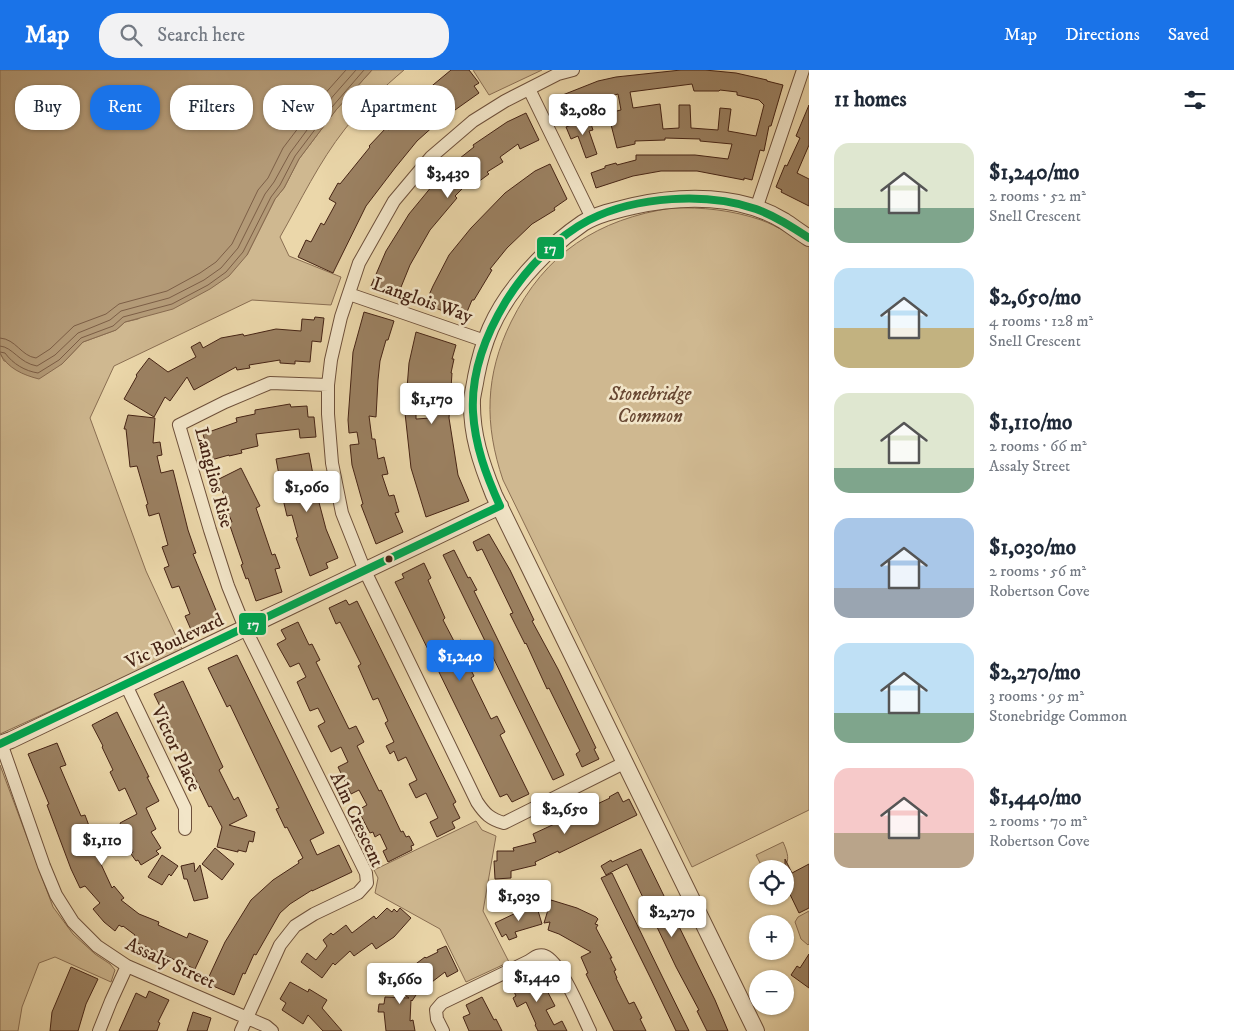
<!DOCTYPE html>
<html lang="en">
<head>
<meta charset="utf-8">
<style>
  body { margin:0; font-family:"IM FELL DW Pica",serif; background:#f2f2f3; color:#1f2937; height:100vh; display:flex; flex-direction:column; font-size:19px; white-space:nowrap }
  * { box-sizing:border-box; margin:0 }
  p { font-size:16px; color:#747a83 }
  .icon { flex:none; width:28px; height:28px; fill:none; stroke:currentColor; stroke-width:2; stroke-linecap:round; stroke-linejoin:round }
  .map { position:relative; flex:1; overflow:hidden }
  .drawer { display:flex; flex-direction:column; background:#fff; width:425px }
  .drawer>* { flex:none }
  .banner { position:absolute; left:15px; top:15px; width:475px; height:45px; display:flex; gap:10px }
  .buttons { position:absolute; left:749px; top:790px; display:grid; gap:10px }
  .buttons a { display:grid; place-items:center; width:45px; height:45px; border-radius:50%; background:#fff; box-shadow:0 1px 4px #0004; font-size:25px }
  .price { position:absolute; translate:-50% -42px; padding:0 11px; border-radius:5px; background:#fff; color:#222; font-size:16px; line-height:32px; filter:drop-shadow(0 1px 2px #0008) }
  .price::after { content:''; position:absolute; left:50%; top:30px; width:15px; height:11px; margin-left:-8px; background:inherit; clip-path:polygon(0 0,100% 0,50% 100%) }
  .price.current { background:#1a73e8; color:#fff }
  ul { padding:0; list-style:none }
  li { display:flex; align-items:center; gap:15px; height:125px; padding:0 25px }
  li span { display:grid; place-items:center; flex:none; width:140px; height:100px; border-radius:15px; color:#555 }
  li>.icon { margin-inline-start:auto }
  span .icon { width:60px; height:60px; fill:#fffc; stroke-width:1 }
  li b { font-size:21px }
  h2 { display:flex; justify-content:space-between; align-items:center; height:60px; padding:0 25px; font-size:21px }
  .chip { padding:0 18px; border-radius:20px; background:#fff; box-shadow:0 1px 4px #0004; font-size:18px; line-height:45px }
  .chip.current { background:#1a73e8; color:#fff }
  header { display:flex; align-items:center; gap:30px; box-sizing:border-box; height:70px; padding:0 25px; background:#1a73e8; color:#fff }
  header strong { font-size:24px }
  nav { display:flex; gap:28px; margin-inline-start:auto; font-size:18px }
  .search { width:350px; height:45px; background:#f2f2f3; display:flex; align-items:center; gap:12px; box-sizing:border-box; padding:0 18px; border-radius:20px; color:#747a83; font-size:19px }
  main { display:flex; flex:1; min-height:0 }
  .map>svg:first-child { display:block }
  .green { fill:#cfb890; stroke:#8a6e52 }
  .water { fill:#b39a77; stroke:#876a4f }
  .lines { fill:none; stroke-linecap:round; stroke-linejoin:round }
  .shore { stroke:#7c5e46; stroke-width:1 }
  .building { fill:#9b8162; stroke:#452314; fill-rule:evenodd }
  .minor-casing { stroke:#6e503a; stroke-width:14 }
  .tertiary-casing { stroke:#6e503a; stroke-width:18 }
  .minor { stroke:#f2e5c8; stroke-width:12 }
  .tertiary { stroke:#f2e5c8; stroke-width:16 }
  .bus-1-casing { stroke:#f2e5c8; stroke-width:11 }
  .bus-1 { stroke:#00a651; stroke-width:8 }
  .bus-dot { fill:#452314; stroke:#f2e5c8; stroke-width:2 }
  .labels { text-anchor:middle; stroke-width:5; stroke-linejoin:round; paint-order:stroke }
  .street-label { font-size:19px; fill:#452314; stroke:#f2e5c8 }
  .park-label { font-size:19px; font-style:italic; fill:#684833; stroke:#f2e5c8 }
  .line-badge { stroke:#f2e5c8; stroke-width:2 }
  .badge-label { font-size:14px; text-anchor:middle; font-weight:bold; fill:#fff }
</style>
</head>
<body>
<header>
<strong>Map</strong>
<div class="search"><svg class="icon" aria-label="search" viewBox="0 0 24 24"><circle cx="10" cy="10" r="6"/><path d="M15 15l6 6"/></svg>Search here</div>
<nav><a>Map</a><a>Directions</a><a>Saved</a></nav>
</header>
<main>
<div class="map">
<svg width="809" height="961" viewBox="0 0 809 961">
  <rect width="100%" height="100%" fill="#ebd7aa"/>
  <filter id="stains"><feTurbulence type="fractalNoise" baseFrequency=".004" numOctaves="4"/><feColorMatrix values="0 0 0 0 .2 0 0 0 0 .09 0 0 0 0 .02 0 0 0 .5 -.17"/></filter>
  <radialGradient id="worn" r=".72"><stop offset=".6" stop-color="#630" stop-opacity="0"/><stop offset="1" stop-color="#630" stop-opacity=".3"/></radialGradient>
  <path class="green" d="M372 0H404C383 18 362 37 345 59 319 92 301 130 280 167L289 186 341 207 331 235 252 230 114 296 90 348 146 501 182 579 114 612 0 664V283L4 291 62 294 83 272 116 260 125 252 138 249 247 185 275 129 284 118 299 89 336 40Z
    M473 0H542L489 25Z
    M672 138C702 137 732 140 761 150 778 156 793 167 809 176V740L692 797 503 410C484 354 485 305 511 252 545 183 598 149 672 138Z
    M0 695 53 837 73 864 95 884 110 894 115 900 111 912 55 887 39 893 22 937 18 961H0Z
    M476 751 482 760 496 766 483 841 509 892 466 912 440 859 375 823 378 808 374 800Z
    M783 772C794 796 785 799 763 799L756 785Z
    M809 841V874L808 875 801 869 795 852 798 847Z"/>
  <path class="water" d="M0 0H372L336 40 299 89 284 118 275 129 247 185 229 206 210 219 173 239 125 252 116 260 83 272 62 294 39 309C23 305 7 298 0 283Z"/>
  <g class="lines">
    <path class="shore" d="M0 268C16 269 21 286 36 288L50 279 74 256 106 244 119 234 167 221 200 203 216 192 232 174 258 120 268 108 283 78 321 28 346 0
      M0 276C13 277 19 293 37 296L55 285 78 263 110 250 121 241 169 228 204 210 221 198 238 178 265 124 274 112 290 83 327 33 356 0
      M0 282 5 283C13 294 25 301 38 303L59 290 81 268 113 256 123 247 172 234 208 215 226 202 243 182 271 127 280 115 295 86 332 37 364 0"/>
  </g>
  <path class="building" d="M451 0H469L479 13 474 16 479 23 455 40 437 56 436 54 417 71 395 98 366 136 333 203 298 187 306 170 311 172 321 153 324 155 336 133 329 129 338 113 340 114 370 77 369 76 386 58 389 60 413 38 410 34Z
    M681 0H705L736 3 767 10V11L783 15 771 56H769L764 81 760 80 752 110 744 108V110L697 101H661L633 106 596 118 591 103 605 98V96L616 93 617 95 636 90V85H695L728 89 732 74 700 71V69L665 68V70L635 71V74L617 78 608 43 621 40 618 24 560 42 555 28 598 11 616 7ZM692 14 694 21H719L720 20 737 22V25L759 30 764 35 756 66 728 61 731 39 720 38 718 60 691 58 690 35H679V58L663 59 660 34 633 38 630 22Z
    M809 35V75L797 103 809 109V136L781 122 782 120 776 117 785 95 787 96 800 68 796 66Z
    M526 43 539 70 520 79 518 74 500 87 503 92 487 102 489 104 474 115 470 111 455 126 457 128 430 160 410 195 397 227 371 216 386 181 401 157 409 144 437 110 455 92 474 77 473 75 507 52Z
    M589 48 593 60 589 61 597 84 586 88 578 66 571 69 566 57 579 52V51Z
    M550 94 567 129 554 138 555 140 532 154 507 178 490 199 492 200 474 230H472L464 249 425 234 433 216 449 185 471 158 505 123 535 101Z
    M364 242 394 251 388 270H386L380 291 378 310 376 347 369 346 372 369H375L378 389 384 387 388 404 382 405 389 426 394 425 399 442 395 443 403 462 376 474 361 435 363 434 352 395 350 375 359 374 357 362 349 363 348 350 353 282Z
    M315 247 324 248 321 272 312 271 310 292 295 291V294L280 293V290L249 295 250 298 237 300 236 297 194 320 187 307 170 331 165 327 154 347 124 329 137 306 136 305 149 288 168 302 196 287 191 277 200 272 203 278 221 268 243 264 244 266 276 259 301 261 302 249 314 250Z
    M416 262 456 275 452 289H454L451 303H452L449 348 458 405 469 431 426 447 411 398 405 343 409 293ZM416 328 431 329V348L416 349Z
    M290 334 291 337 307 336 308 347H314L316 367 300 368 299 359 256 364 258 376 241 380 242 383 229 386V385L204 392 199 377 206 375 203 364 237 352 236 348 255 344V340Z
    M128 345 155 348 153 373 160 372 162 385 157 386 161 403 173 400 188 460 196 483 193 484 220 550 192 562 185 546 190 544 179 516 172 518 164 498 169 496 162 477 168 475 159 443 149 446 146 435 148 434 137 396 130 397 126 359H124Z
    M309 383 316 421 326 459 338 488 326 493 328 498 310 506 296 468 298 467 292 445 287 446 283 429 292 427 287 404 279 405 276 389Z
    M241 398 260 436 256 438 272 485 275 484 280 498 275 499 282 522 256 531 248 508 246 509 241 495 243 494 229 453 232 452 223 431 226 429 217 410Z
    M489 464 510 500 534 550 532 551 558 599 596 678 594 679 599 689 582 697 576 684 580 681 549 618 547 619 526 573 525 574 510 544 513 543 498 512 482 479 477 481 473 472Z
    M454 480 468 508 470 507 477 520 474 521 564 705 553 710 443 485Z
    M424 493 431 508 428 510 445 548 443 550 455 573 461 570 468 585 464 587 474 606 471 608 491 649 497 646 505 662 500 665 529 724 512 732 507 724 500 727 395 512 404 508 402 504Z
    M346 530 349 535 357 531 456 732 453 734 460 748 452 752 455 758 437 767 430 752 438 748 426 723 416 728 409 714 417 710 406 687 398 691 394 681 390 684 386 676 394 672 385 653 388 651 378 628 373 630 358 596 361 594 340 552 336 554 329 538Z
    M298 552 309 575 312 574 320 590 316 592 349 659 356 656 364 672 357 676 379 721 381 720 401 762 403 761 406 767 409 766 414 775 411 776 412 780 388 792 383 781 387 779 380 764 375 767 373 762 370 763 358 740 367 735 359 720 351 724 338 697 348 692 341 677 331 682 318 656 325 652 318 638 310 641 297 612 306 607 299 593 290 597 277 574 286 569 281 560Z
    M237 585 324 763 310 770 317 785 339 775 352 802 312 821V820L290 834 280 843 256 885 254 884 245 904 243 903 234 925 206 913 225 872 251 830 273 810 299 793 298 791 303 788 287 757 285 758 276 739 279 738 230 635 227 637 208 598Z
    M183 611 223 697 219 700 234 730 238 727 247 746 229 755 255 762 253 772 249 771 246 782 238 780V782L217 777 222 757 211 736 209 737 154 624Z
    M117 642 149 707H147L159 731 146 738 156 759 151 762 161 778 156 781 159 784 141 795 138 790 136 791 131 784 133 782 120 753 137 744 125 718 119 721 110 702 113 700 102 677 103 676 92 655Z
    M57 673 66 695 60 697 81 746 85 745 102 791 100 792 112 818 114 816 124 828 121 830 139 844 159 852 158 855 187 868 189 863 208 871 195 899 133 871 135 865 123 856 122 857 119 855 115 861 104 852 93 839 100 833 85 816 80 818 71 799 47 735 49 734 28 684Z
    M618 722 623 732 629 729 637 745 559 783 558 781 535 792 536 795 511 801V808L495 809 494 791H497V781H514L513 778 536 772 533 764 610 728 609 727Z
    M215 778 234 794 222 810 202 794Z
    M641 779 715 930 728 961H707L697 941 699 940 676 897 627 794 606 805 601 796 611 790 612 792Z
    M162 785 178 796 171 806 169 804 162 815 148 807Z
    M785 789 792 803 809 794V838L799 843 785 814Z
    M194 793 195 802 200 795 208 828 194 831 187 809H184L181 796Z
    M612 803 660 902 689 961H676L651 909 601 808Z
    M551 830 577 838 596 847 598 849 595 854 598 855 596 858 612 888H610L616 900 614 901 617 908H616L629 934 634 932 642 948 640 949 646 961H614L586 904 588 903 581 887 591 882 559 864 548 860 550 852 544 853Z
    M536 834 542 854 515 862 517 867 509 870 506 864 502 867 495 853 520 841 519 838Z
    M387 838 392 842 394 839 397 842 400 838 411 848 394 867 376 879 372 873 354 886 350 881 335 895 333 893 322 908 301 892 307 883 316 890 327 876 323 870 331 863 333 865 346 855 352 863 374 846 376 849Z
    M446 876 458 901 447 907 445 902 428 915 413 896 425 887 426 888 438 882 437 880Z
    M809 884V918L791 905 797 896 800 898Z
    M71 897 98 909 86 934 78 961H50L52 942Z
    M398 900 422 916 412 931 411 930 410 951 413 950 415 961H386L384 942H378L379 934H384L385 927 409 928 391 916 396 909 393 907Z
    M532 904 536 913 542 911 555 936 546 940 554 955 562 951 567 961H538L535 955 536 954 526 932 517 937 513 928 516 926 511 915Z
    M290 912 308 922 309 919 327 930 322 938 342 961H323L308 945 303 954 282 940 286 933 280 929Z
    M149 921 169 930 158 952 160 953 157 961H119L136 923 146 928Z
    M482 927 494 950 496 949 502 961H469L463 947 470 944 466 935Z
    M193 942 211 948 207 961H187Z"/>
  <g class="lines">
    <g class="minor-casing">
      <path id="minor" d="M573 0 558 4 505 31 473 51 431 87 394 131 359 193 341 247 331 290 328 315V344L332 393 342 443 365 501 477 732C485 744 490 749 504 753L626 692
        M529 19 592 148
        M756 139 803 0
        M349 224 485 271
        M126 615 185 738V759
        M1 673 44 796 56 825 73 852 97 876 127 896 238 944 266 956 272 961
        M99 961 111 931 127 896
        M241 961 280 875 295 856 314 844 358 823 367 813 366 803 245 558 228 516 210 460 179 355 225 332 270 313 328 315
        M443 961 437 949 436 940 442 933 527 892C533 889 538 883 545 886 561 892 582 945 590 961"/>
    </g>
    <g class="tertiary-casing">
      <path id="tertiary" d="M0 674 11 670 500 436
        M756 961 494 425C481 393 471 364 472 329 473 322 475 314 476 307 483 271 494 244 517 215 536 191 558 170 583 153 598 144 616 140 633 136 682 125 740 124 784 151 793 157 801 163 809 168"/>
    </g>
    <use href="#minor" class="minor"/>
    <use href="#tertiary" class="tertiary"/>
    <g class="bus-1-casing">
      <path id="bus-1" d="M0 674 500 436C486 405 475 376 473 342 471 303 486 264 506 231 526 199 556 167 589 150 636 126 707 122 756 139 775 146 792 157 809 168"/>
    </g>
    <use href="#bus-1" class="bus-1"/>
  </g>
  <circle class="bus-dot" cx="389" cy="489" r="4.5"/>
  <g class="labels">
    <g class="street-label">
      <text transform="translate(423 229) rotate(19)" y="7">Langlois Way</text>
      <text transform="translate(215 407) rotate(75)" y="7">Langlios Rise</text>
      <text transform="translate(174 570) rotate(-25)" y="7">Vic Boulevard</text>
      <text transform="translate(177 678) rotate(65)" y="7">Victor Place</text>
      <text transform="translate(358 749) rotate(65)" y="7">Alm Crescent</text>
      <text transform="translate(171 892) rotate(25)" y="7">Assaly Street</text>
    </g>
    <g class="park-label">
      <text x="650" y="330">Stonebridge<tspan x="650" dy="22">Common</tspan></text>
    </g>
  </g>
  <g class="line-badge">
    <rect x="536" y="166" width="29" height="24" rx="5" fill="#00a651"/>
    <rect x="238" y="542" width="29" height="24" rx="5" fill="#00a651"/>
  </g>
  <g class="badge-label">
    <text x="550" y="183">17</text>
    <text x="253" y="559">17</text>
  </g>
  <rect width="100%" height="100%" filter="url(#stains)"/>
  <rect width="100%" height="100%" fill="url(#worn)"/>
</svg>
<div class="buttons">
<a><svg class="icon" aria-label="locate" viewBox="0 0 24 24"><circle cx="12" cy="12" r="6"/><path d="M12 2v4M12 18v4M2 12h4M18 12h4"/></svg></a>
<a>+</a>
<a>−</a>
</div>
<b class="price" style="left:583px;top:66px">$2,080</b>
<b class="price" style="left:448px;top:129px">$3,430</b>
<b class="price" style="left:432px;top:355px">$1,170</b>
<b class="price" style="left:307px;top:443px">$1,060</b>
<b class="price current" style="left:460px;top:612px">$1,240</b>
<b class="price" style="left:565px;top:765px">$2,650</b>
<b class="price" style="left:102px;top:796px">$1,110</b>
<b class="price" style="left:519px;top:852px">$1,030</b>
<b class="price" style="left:672px;top:868px">$2,270</b>
<b class="price" style="left:537px;top:933px">$1,440</b>
<b class="price" style="left:400px;top:935px">$1,660</b>
<div class="banner">
<a class="chip">Buy</a>
<a class="chip current">Rent</a>
<a class="chip">Filters</a>
<a class="chip">New</a>
<a class="chip">Apartment</a>
</div>
</div>
<section class="drawer">
<h2>11 homes<svg class="icon" aria-label="filters" viewBox="0 0 24 24"><path d="M4 7h16M4 17h16"/><circle cx="9" cy="7" r="2"/><circle cx="15" cy="17" r="2"/></svg></h2>
<ul>
<li><span style="background:linear-gradient(#dfe7d0 65%,#7fa58c 0)"><svg class="icon" aria-label="home" viewBox="0 0 24 24"><path d="M3 11l9-7 9 7M6 9v11h12V9"/></svg></span><div><b>$1,240/mo</b><p>2 rooms · 52 m²</p><p>Snell Crescent</p></div></li>
<li><span style="background:linear-gradient(#bfe0f5 60%,#c2b280 0)"><svg class="icon" aria-label="home" viewBox="0 0 24 24"><path d="M3 11l9-7 9 7M6 9v11h12V9"/></svg></span><div><b>$2,650/mo</b><p>4 rooms · 128 m²</p><p>Snell Crescent</p></div></li>
<li><span style="background:linear-gradient(#dfe7d0 75%,#7fa58c 0)"><svg class="icon" aria-label="home" viewBox="0 0 24 24"><path d="M3 11l9-7 9 7M6 9v11h12V9"/></svg></span><div><b>$1,110/mo</b><p>2 rooms · 66 m²</p><p>Assaly Street</p></div></li>
<li><span style="background:linear-gradient(#a9c7e8 70%,#9aa5b1 0)"><svg class="icon" aria-label="home" viewBox="0 0 24 24"><path d="M3 11l9-7 9 7M6 9v11h12V9"/></svg></span><div><b>$1,030/mo</b><p>2 rooms · 56 m²</p><p>Robertson Cove</p></div></li>
<li><span style="background:linear-gradient(#bfe0f5 70%,#7fa58c 0)"><svg class="icon" aria-label="home" viewBox="0 0 24 24"><path d="M3 11l9-7 9 7M6 9v11h12V9"/></svg></span><div><b>$2,270/mo</b><p>3 rooms · 95 m²</p><p>Stonebridge Common</p></div></li>
<li><span style="background:linear-gradient(#f6c9c9 65%,#b9a48a 0)"><svg class="icon" aria-label="home" viewBox="0 0 24 24"><path d="M3 11l9-7 9 7M6 9v11h12V9"/></svg></span><div><b>$1,440/mo</b><p>2 rooms · 70 m²</p><p>Robertson Cove</p></div></li>
</ul>
</section>
</main>
</body>
</html>
